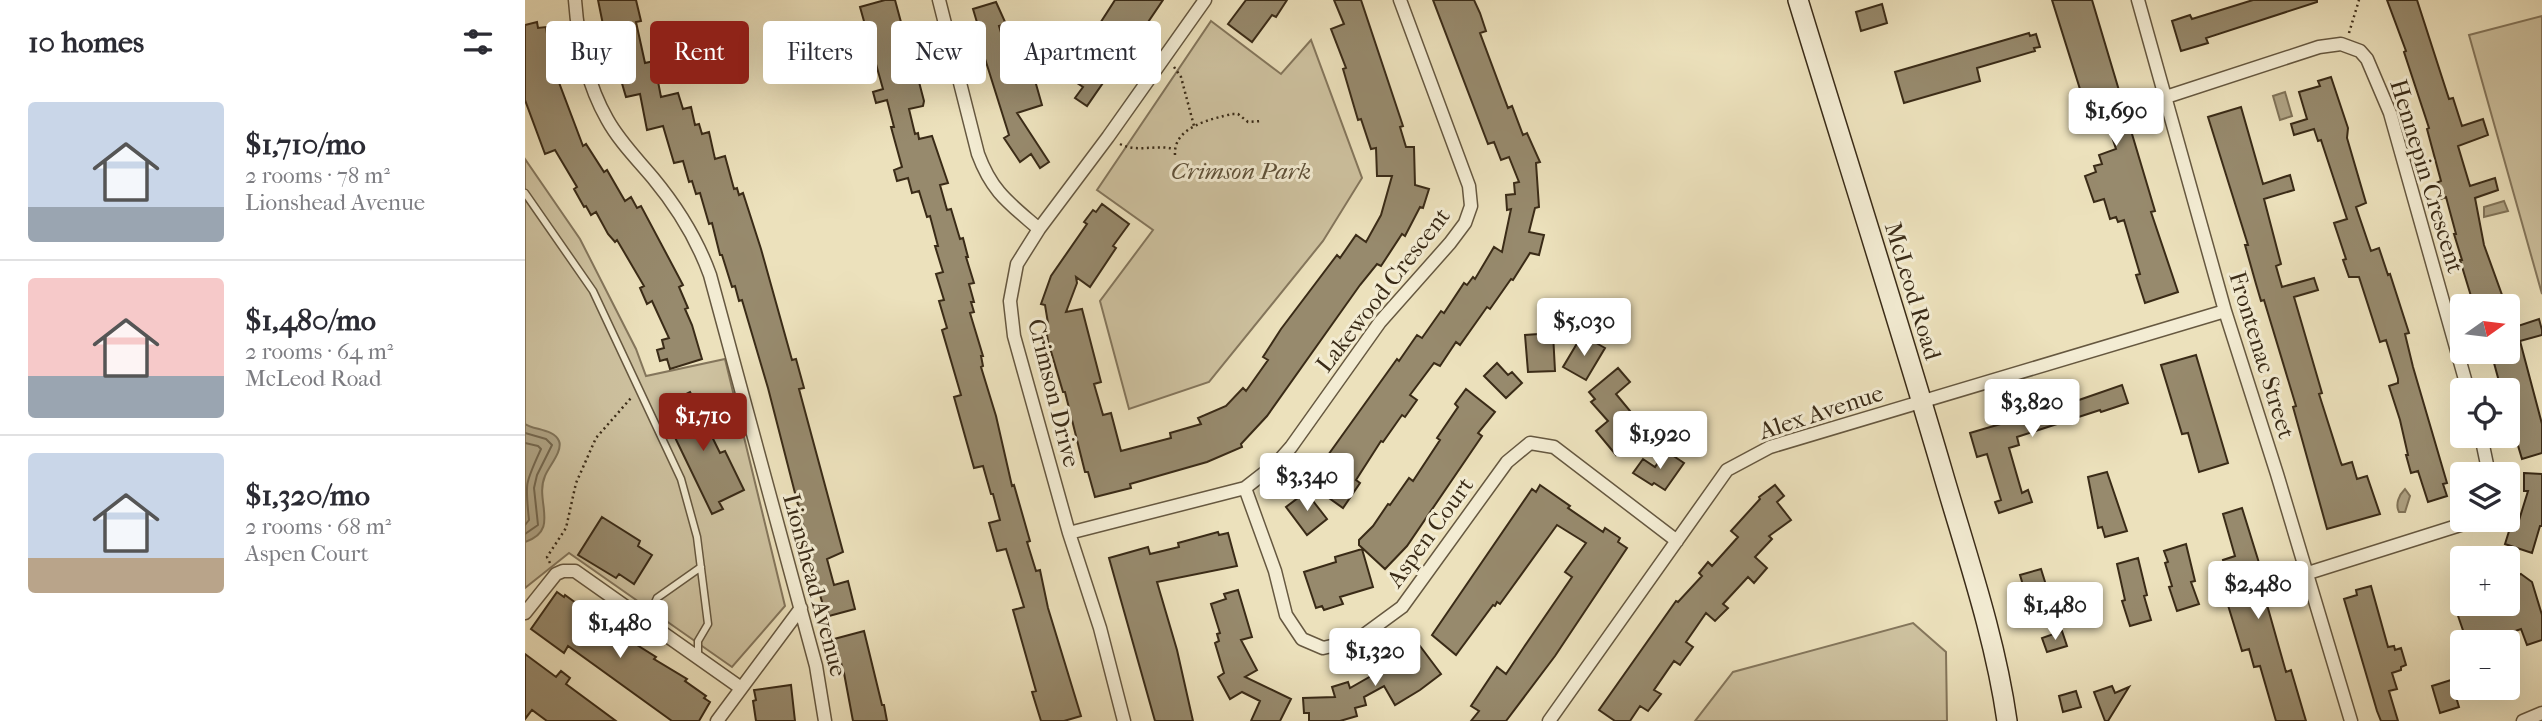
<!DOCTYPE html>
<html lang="en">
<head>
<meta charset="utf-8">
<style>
  body { margin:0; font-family:"IM FELL French Canon",serif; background:#f7f7f7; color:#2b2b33; height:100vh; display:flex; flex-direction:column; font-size:26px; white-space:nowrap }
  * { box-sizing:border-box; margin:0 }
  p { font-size:23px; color:#7c7c81 }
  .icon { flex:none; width:38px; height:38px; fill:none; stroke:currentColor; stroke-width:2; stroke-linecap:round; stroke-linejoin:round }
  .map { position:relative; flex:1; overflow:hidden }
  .panel { display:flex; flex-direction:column; background:#fff; width:525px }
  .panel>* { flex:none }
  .banner { position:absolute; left:21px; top:21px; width:665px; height:63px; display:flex; gap:14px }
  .needle { width:46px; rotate:76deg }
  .controls { position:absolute; left:1925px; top:294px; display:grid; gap:14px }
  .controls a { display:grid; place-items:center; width:70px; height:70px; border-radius:7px; background:#fff; box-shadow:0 7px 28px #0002; font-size:35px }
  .price { position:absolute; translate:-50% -60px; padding:0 16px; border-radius:7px; background:#fff; color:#222; font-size:23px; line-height:46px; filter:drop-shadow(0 2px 4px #0008) }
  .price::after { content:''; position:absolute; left:50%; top:42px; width:21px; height:16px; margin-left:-10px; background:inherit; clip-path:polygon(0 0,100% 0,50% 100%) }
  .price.current { background:#8f2418; color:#fff }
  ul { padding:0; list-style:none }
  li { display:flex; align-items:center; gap:21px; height:175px; padding:0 28px }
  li+li { border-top:2px solid #e1e1e2 }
  li span { display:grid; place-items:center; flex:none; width:196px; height:140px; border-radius:7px; color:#555 }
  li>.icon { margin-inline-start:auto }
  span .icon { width:84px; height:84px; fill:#fffc; stroke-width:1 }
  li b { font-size:30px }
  h2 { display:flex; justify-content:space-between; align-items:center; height:84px; padding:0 28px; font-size:30px }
  .pill { padding:0 24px; border-radius:7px; background:#fff; box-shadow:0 7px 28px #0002; font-size:24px; line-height:63px }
  .pill.current { background:#8f2418; color:#fff }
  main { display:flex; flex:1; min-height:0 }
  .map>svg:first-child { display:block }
  .green { fill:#cec2a0; stroke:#84765c; stroke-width:2 }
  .water { fill:#afa384; stroke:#807358; stroke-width:2 }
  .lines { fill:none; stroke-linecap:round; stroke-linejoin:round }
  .shore { stroke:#74674e; stroke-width:2 }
  .building { fill:#978a6d; stroke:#3a2b17; stroke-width:2 }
  .lane-casing { stroke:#665840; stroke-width:9 }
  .street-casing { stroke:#665840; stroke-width:15 }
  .secondary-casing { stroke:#3a2b17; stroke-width:22 }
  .path { stroke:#3a2b17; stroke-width:2.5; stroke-dasharray:2 3.5; stroke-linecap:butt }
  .lane { stroke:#f3ecd3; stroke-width:6 }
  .street { stroke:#f3ecd3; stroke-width:12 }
  .secondary { stroke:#f3ecd3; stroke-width:19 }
  .labels { text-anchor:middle; stroke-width:6; stroke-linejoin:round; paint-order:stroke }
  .park-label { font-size:24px; font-style:italic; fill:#5f5139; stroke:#f3ecd3 }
  .street-label { font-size:24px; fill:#3a2b17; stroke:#f3ecd3 }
</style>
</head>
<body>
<main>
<section class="panel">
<h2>10 homes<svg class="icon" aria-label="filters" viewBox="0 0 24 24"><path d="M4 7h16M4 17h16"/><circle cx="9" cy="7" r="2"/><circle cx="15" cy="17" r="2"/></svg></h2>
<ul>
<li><span style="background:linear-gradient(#c9d6e8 75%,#9aa5b1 0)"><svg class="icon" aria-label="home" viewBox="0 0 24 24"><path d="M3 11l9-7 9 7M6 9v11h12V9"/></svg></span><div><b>$1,710/mo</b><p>2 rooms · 78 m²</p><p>Lionshead Avenue</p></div></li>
<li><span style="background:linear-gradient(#f6c9c9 70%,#9aa5b1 0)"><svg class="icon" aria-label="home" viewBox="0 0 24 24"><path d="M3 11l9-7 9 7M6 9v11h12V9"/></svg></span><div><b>$1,480/mo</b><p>2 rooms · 64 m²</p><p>McLeod Road</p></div></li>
<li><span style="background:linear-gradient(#c9d6e8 75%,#b9a48a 0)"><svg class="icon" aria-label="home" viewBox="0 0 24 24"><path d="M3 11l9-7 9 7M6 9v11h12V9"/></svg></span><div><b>$1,320/mo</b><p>2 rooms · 68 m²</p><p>Aspen Court</p></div></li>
</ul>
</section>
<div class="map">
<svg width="2017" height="721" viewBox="0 0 2017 721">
  <rect width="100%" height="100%" fill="#ece1bc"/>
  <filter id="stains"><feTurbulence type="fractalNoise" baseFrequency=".00286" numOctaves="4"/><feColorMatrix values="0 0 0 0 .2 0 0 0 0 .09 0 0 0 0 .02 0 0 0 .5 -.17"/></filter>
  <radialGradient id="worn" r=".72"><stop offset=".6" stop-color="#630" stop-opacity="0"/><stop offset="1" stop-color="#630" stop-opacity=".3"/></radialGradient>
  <path class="green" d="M2017 16V294L1944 35Z
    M686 21 756 74 786 40 837 178 798 241 684 382 604 409 575 301 628 230 572 190Z
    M0 159 55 239 111 349 121 376 200 359 260 606 207 667 44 553 0 588Z
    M1388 623 1421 652 1422 721H1170L1208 672Z"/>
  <path class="water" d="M1760 92 1767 116 1755 120 1748 96Z
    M1979 201 1983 211 1959 217V207Z
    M0 424C9 430 29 429 34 441 38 451 24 466 20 476 9 501 36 530 0 542Z
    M1880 489 1885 496 1880 512H1874C1870 504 1874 495 1880 489Z"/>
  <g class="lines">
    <path class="shore" d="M0 433 21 439 27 445 12 475 9 488 13 525 0 534
      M0 443 13 446 16 449C0 484 0 482 4 520L0 525"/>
  </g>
  <path class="building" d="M73 0H111L116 21 111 22 120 63 129 61 136 97 153 93 158 109 166 107 170 125 174 124 177 134 184 132 190 159 200 156 209 189 212 188 214 195 218 193 236 249 267 360 271 359 279 388 274 389 318 552 302 559 309 585 323 581 330 609 304 616 301 604 298 605 276 532H280L243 388 217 300 214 301 210 286 207 287 197 255H195L187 223 184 224 175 193 171 194 167 181 164 182 158 161 149 163 138 126 122 130 115 94 101 97 91 63 86 64Z
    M360 0H370L387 63 388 78 390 77 391 82H394L399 101 398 106 384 109 390 134 393 133 394 139 407 136 423 183 415 185 422 210 426 209 435 239 438 238 443 257H441L449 283 444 284 449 302H446L449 312 445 313 458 356H456L458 366 456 367 471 416 487 486 489 485 505 541 502 542 511 571 515 570 523 608 556 716 539 721H516L507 692 511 691 488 610 499 607 481 549 472 551 464 523 475 520 468 494H466L458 466 449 468 429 397 436 395 417 330 422 328 414 301 419 300 411 274 418 272 410 246H413L405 216 402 217 394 191 387 193 383 178 372 181 369 170 377 167 366 127H369L362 100 351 103 348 92 358 89 335 7Z
    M590 0H638L592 68 589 67 562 106 550 98 558 87 543 77 575 30 572 28Z
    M721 0H762L751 17 747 15 727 42 703 24Z
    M809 0H836L878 126 875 127 881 147H889L890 185 904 189 898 208 895 207 880 236 877 234 856 266 852 264 835 285 742 416 716 444 717 447 682 462 605 484 606 488 570 497 563 472H560L540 392H538L523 341 520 324 523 323 520 305 516 304 526 276 562 224 559 222 568 210 571 212 577 204 604 224 588 246 591 248 565 287 551 277 552 283 541 312 557 309 576 382 569 384 578 415 586 413 596 451 646 438 645 433 676 424 673 418 701 406 718 388 721 391 743 360 738 357 756 329 812 255 815 258 831 235 841 242 856 215 867 176H852L851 148 846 149 836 119 833 120 818 69 821 68 806 29 819 24Z
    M908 0H949L955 13 961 31 955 33 983 108 987 106 998 135 1002 133 1015 162 1011 163 1014 207 1010 208 1004 232 1019 235 1014 255 1005 253 988 280 986 279 965 309 962 307 935 345 931 342 915 366 909 363 885 395 892 400 880 417 877 415 858 442 856 441 831 480 835 483 818 508 783 483 872 359 874 361 892 335 897 338 916 311 919 313 939 283 942 285 948 277 950 279 969 247 977 252 986 209 982 210 981 195 990 194 989 183 994 182 984 157 976 160 969 142 963 144Z
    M1527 0H1567L1630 211 1626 212 1653 292 1620 303 1611 275 1615 274 1599 220 1593 222 1591 217 1585 219 1579 199 1569 202 1560 176 1571 172 1569 166 1577 164 1574 155 1591 149 1575 101 1560 105Z
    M1728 0H1792V2L1681 38 1683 43 1656 51 1647 21 1665 15 1667 19Z
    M1862 0H1892L1924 99 1928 98 1937 126 1958 119 1963 135 1933 146 1945 186 1970 178 1973 190 1950 198 1959 245 1981 306H1949L1935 260H1937L1929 234H1931L1921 197 1916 199 1911 183 1916 181 1902 129 1904 128 1879 52 1881 51Z
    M471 2 481 24 474 26 489 76 507 70 517 105 492 113 524 162 515 168 506 154 495 162 479 138 484 135 456 46H459L448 9Z
    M1357 4 1362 23 1336 31 1331 12Z
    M12 22 13 28 21 27 29 81 33 80 58 146 61 144 79 172 82 170 100 201 106 197 112 208 116 206 158 285 154 287 163 308 160 309 167 325 177 359 145 369 142 359 135 361 132 350 139 348 137 340 144 338 127 301 122 304 115 288 119 286 92 240 90 242 83 234 71 212 66 215 61 206 59 207 49 189 52 187 30 150 20 154 0 100V25Z
    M1504 33 1505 36 1511 34 1515 47 1509 48 1510 51 1452 68 1455 81 1379 103 1370 72Z
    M1806 77 1823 128 1822 138 1841 203 1831 207 1846 251 1854 248 1863 275 1865 274 1884 333 1880 334 1888 367 1922 483 1918 484 1922 496 1903 502 1893 471 1886 473 1881 455H1883L1875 420 1864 386 1873 383V379L1861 340 1855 342 1834 277H1824L1818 260 1821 259 1809 223 1822 219 1796 140 1793 141 1789 129 1769 135 1766 124 1782 119 1774 92 1795 86 1793 81Z
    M1716 107 1738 184 1765 175 1769 190 1739 199 1756 264 1751 266 1757 287 1789 278 1793 290 1769 297 1797 393 1794 394 1816 463 1817 465 1827 462 1832 479 1842 476 1855 514 1802 529 1768 407 1771 406 1739 300 1736 301 1731 284 1720 245H1723L1683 117Z
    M1986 311 1990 327 2014 319 2017 330V335L1995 341 2017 424V453L1997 459 1983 412V383L1975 385 1966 352H1983V312Z
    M1028 333 1030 371 1003 372 1000 335Z
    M1057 335 1080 348 1061 380 1038 367Z
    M1671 355 1703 463 1674 472 1663 433 1657 434 1636 365Z
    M972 363 983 375 987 372 997 383 981 398 959 376Z
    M1093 368 1105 382 1091 394 1115 423 1103 433 1109 440 1091 455 1071 431 1083 421 1066 402 1070 399 1064 392Z
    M1597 385 1603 403 1576 412 1575 410 1492 437 1494 445 1484 448 1497 493 1503 490 1507 502 1474 513 1470 502 1476 500 1462 454 1452 457 1445 433 1506 415 1504 409 1522 403 1524 407 1551 398V401Z
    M941 389 970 412 953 433 957 436 882 546 860 569 834 545V540L848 526 863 504 865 505 884 478 888 481 915 440 912 438 933 407 930 404Z
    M165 392 195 453 200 451 219 490 194 502 198 509 187 514 144 425 147 423 139 405Z
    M1141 451 1159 463 1140 490 1129 483 1127 485 1108 473 1118 459 1130 467Z
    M1582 472 1602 531 1580 537 1577 527 1573 528 1563 477Z
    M1999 473 2017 474V526H2015L2007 553 1980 544 1985 528 1991 530 2003 491H1999Z
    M1015 485 1045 506 1043 508 1078 532 1080 528 1095 538 1093 542 1102 548 1030 656 981 721H946L954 711 946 706 972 667 981 674 999 647 1047 577 1040 572 1061 543 1032 525 975 604 972 602 970 606 968 605 931 655 907 635 1007 489 1011 492Z
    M1250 485 1259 496 1252 502 1266 520 1244 536 1247 539 1230 557 1242 568 1229 583 1223 577 1198 604 1203 608 1190 621 1181 613 1161 642 1168 647 1155 665 1149 661 1129 690 1136 694 1123 711 1115 706 1105 721H1090L1074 710 1151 601 1153 602 1177 576 1174 573 1183 562 1187 566 1213 537 1206 531 1235 499 1234 497Z
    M781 492 802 519 782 535 761 507Z
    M1717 508 1739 579 1735 580 1761 672 1766 670 1781 721H1751L1735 666 1729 667 1724 649 1717 651 1702 602 1705 601 1703 595 1708 594 1698 560 1710 556 1698 514Z
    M77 517 115 541 113 546 127 555 109 584 94 574 91 578 53 555Z
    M693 532 694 535 703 533 712 566 632 582 652 650 668 721H630L584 558 623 547 625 554 654 547 653 543Z
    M1661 544 1670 581 1666 582 1674 604 1652 611 1644 587 1647 586 1640 563 1643 562 1639 551Z
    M837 549 848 587 815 597 818 604 799 610 797 606 791 608 779 572 811 562 810 557Z
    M1613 558 1622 595 1619 596 1626 620 1605 626 1597 601 1600 600 1592 564Z
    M1516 569 1521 585 1500 592 1495 575Z
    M1996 574 2007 582 2017 615V640L2002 645 1996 629 1958 642H1942L1931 610 1950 604H1983V593L1986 592 1983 579Z
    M1846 586 1863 647 1869 646 1870 650 1876 648 1881 665 1876 667V670L1867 673 1872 689 1864 691 1873 721H1856L1852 711 1819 599 1832 595 1831 590Z
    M713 590 727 637 716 640 732 670 720 677 766 699 755 721H726L735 701 717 692 705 699 693 677 699 673 690 643 694 641 692 634 695 633 686 604 701 599 699 594Z
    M32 592 39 597 40 595 77 622 79 620 89 628 88 630 131 657 129 659 162 679 160 681 181 696 179 698 185 702 174 721H147L43 646 39 653 6 629Z
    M339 631 357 705H359L362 721H328L319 673 309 639Z
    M1537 631 1542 646 1522 652 1517 638Z
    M895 646 916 674 895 690 870 705 859 686 839 697 841 705 830 708 832 716 815 721H784V713H779L778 698 810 697 807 687 823 682 825 688 867 664 882 653 886 657Z
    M0 654 31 677 36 671 45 678 41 684 91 721H22L7 710 0 719Z
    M1926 680 1934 707 1915 713 1907 686Z
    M266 685 270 721H231L228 701 231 700 229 690Z
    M1587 686 1590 693 1604 687 1583 721H1580L1569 692Z
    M1551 691 1556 707 1538 712 1534 696Z"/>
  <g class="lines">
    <g class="lane-casing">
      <path id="lane" d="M0 193 68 291 156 479 172 537 183 624 173 641V655
        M122 620 132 598 176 567"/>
    </g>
    <g class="street-casing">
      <path id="street" d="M50 0C53 41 61 82 82 119 94 141 112 159 128 178 152 207 172 239 185 275L291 666 300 721
        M414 0 453 154C467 192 484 203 514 229
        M1613 0 1700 311 1752 474 1826 721
        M1641 97 1794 47 1816 44 1835 51 1842 59 1865 113 1943 390
        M1956 436 1964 474
        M720 488 750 571 761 615 777 639 798 648 832 640 877 607 982 462 1005 443 1029 447 1152 541
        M544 533 720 488 752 463 766 447 855 322 925 243 940 223 946 206 944 186 875 0
        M1780 574 1951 520
        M0 613 31 574 38 571H50L216 688
        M192 721 276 608
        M599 721 575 628 544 533 489 336 485 301 492 264 514 229 583 137 680 0
        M1024 721 1202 470 1245 447 1700 311
        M1998 721 2017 713"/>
    </g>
    <g class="secondary-casing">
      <path id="secondary" d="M1273 0C1321 157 1371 313 1417 470 1441 553 1470 636 1482 721"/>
    </g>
    <path class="path" d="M1824 33 1834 0
      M649 67 656 77 669 126
      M595 144C613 153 630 144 649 149
      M650 155C648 127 686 119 707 114H713L723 122 737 121
      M25 563 22 557 41 528 51 483 71 438 106 398"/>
    <use href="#lane" class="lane"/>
    <use href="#street" class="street"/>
    <use href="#secondary" class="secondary"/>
  </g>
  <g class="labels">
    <g class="park-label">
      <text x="716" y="179">Crimson Park</text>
    </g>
    <g class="street-label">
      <text transform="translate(1902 176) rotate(73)" y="8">Hennepin Crescent</text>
      <text transform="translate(858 290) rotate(-52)" y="8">Lakewood Crescent</text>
      <text transform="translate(1388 291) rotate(73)" y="8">McLeod Road</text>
      <text transform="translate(1737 355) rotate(73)" y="8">Frontenac Street</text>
      <text transform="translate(529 393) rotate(76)" y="8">Crimson Drive</text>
      <text transform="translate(1296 412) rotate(-18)" y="8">Alex Avenue</text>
      <text transform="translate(905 532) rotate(-54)" y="8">Aspen Court</text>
      <text transform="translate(290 585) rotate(75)" y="8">Lionshead Avenue</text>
    </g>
  </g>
  <rect width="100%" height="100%" filter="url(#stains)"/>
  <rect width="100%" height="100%" fill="url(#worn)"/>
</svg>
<div class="controls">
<a><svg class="needle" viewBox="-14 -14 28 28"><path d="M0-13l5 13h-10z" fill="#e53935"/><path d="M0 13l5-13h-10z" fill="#7c7c81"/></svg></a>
<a><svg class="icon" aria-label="locate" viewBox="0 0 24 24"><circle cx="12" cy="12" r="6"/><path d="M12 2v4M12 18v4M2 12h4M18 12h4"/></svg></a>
<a><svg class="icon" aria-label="layers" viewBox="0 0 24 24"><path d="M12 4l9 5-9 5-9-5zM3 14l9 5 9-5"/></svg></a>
<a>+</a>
<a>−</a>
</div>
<b class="price" style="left:1591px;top:148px">$1,690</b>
<b class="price" style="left:1059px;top:358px">$5,030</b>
<b class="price" style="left:1507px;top:439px">$3,820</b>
<b class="price current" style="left:178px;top:453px">$1,710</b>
<b class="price" style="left:1135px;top:471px">$1,920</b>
<b class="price" style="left:782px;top:513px">$3,340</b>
<b class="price" style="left:1733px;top:621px">$2,480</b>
<b class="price" style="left:1530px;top:642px">$1,480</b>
<b class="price" style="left:95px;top:660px">$1,480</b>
<b class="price" style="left:850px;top:688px">$1,320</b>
<div class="banner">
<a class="pill">Buy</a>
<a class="pill current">Rent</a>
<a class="pill">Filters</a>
<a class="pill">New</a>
<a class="pill">Apartment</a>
</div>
</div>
</main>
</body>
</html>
